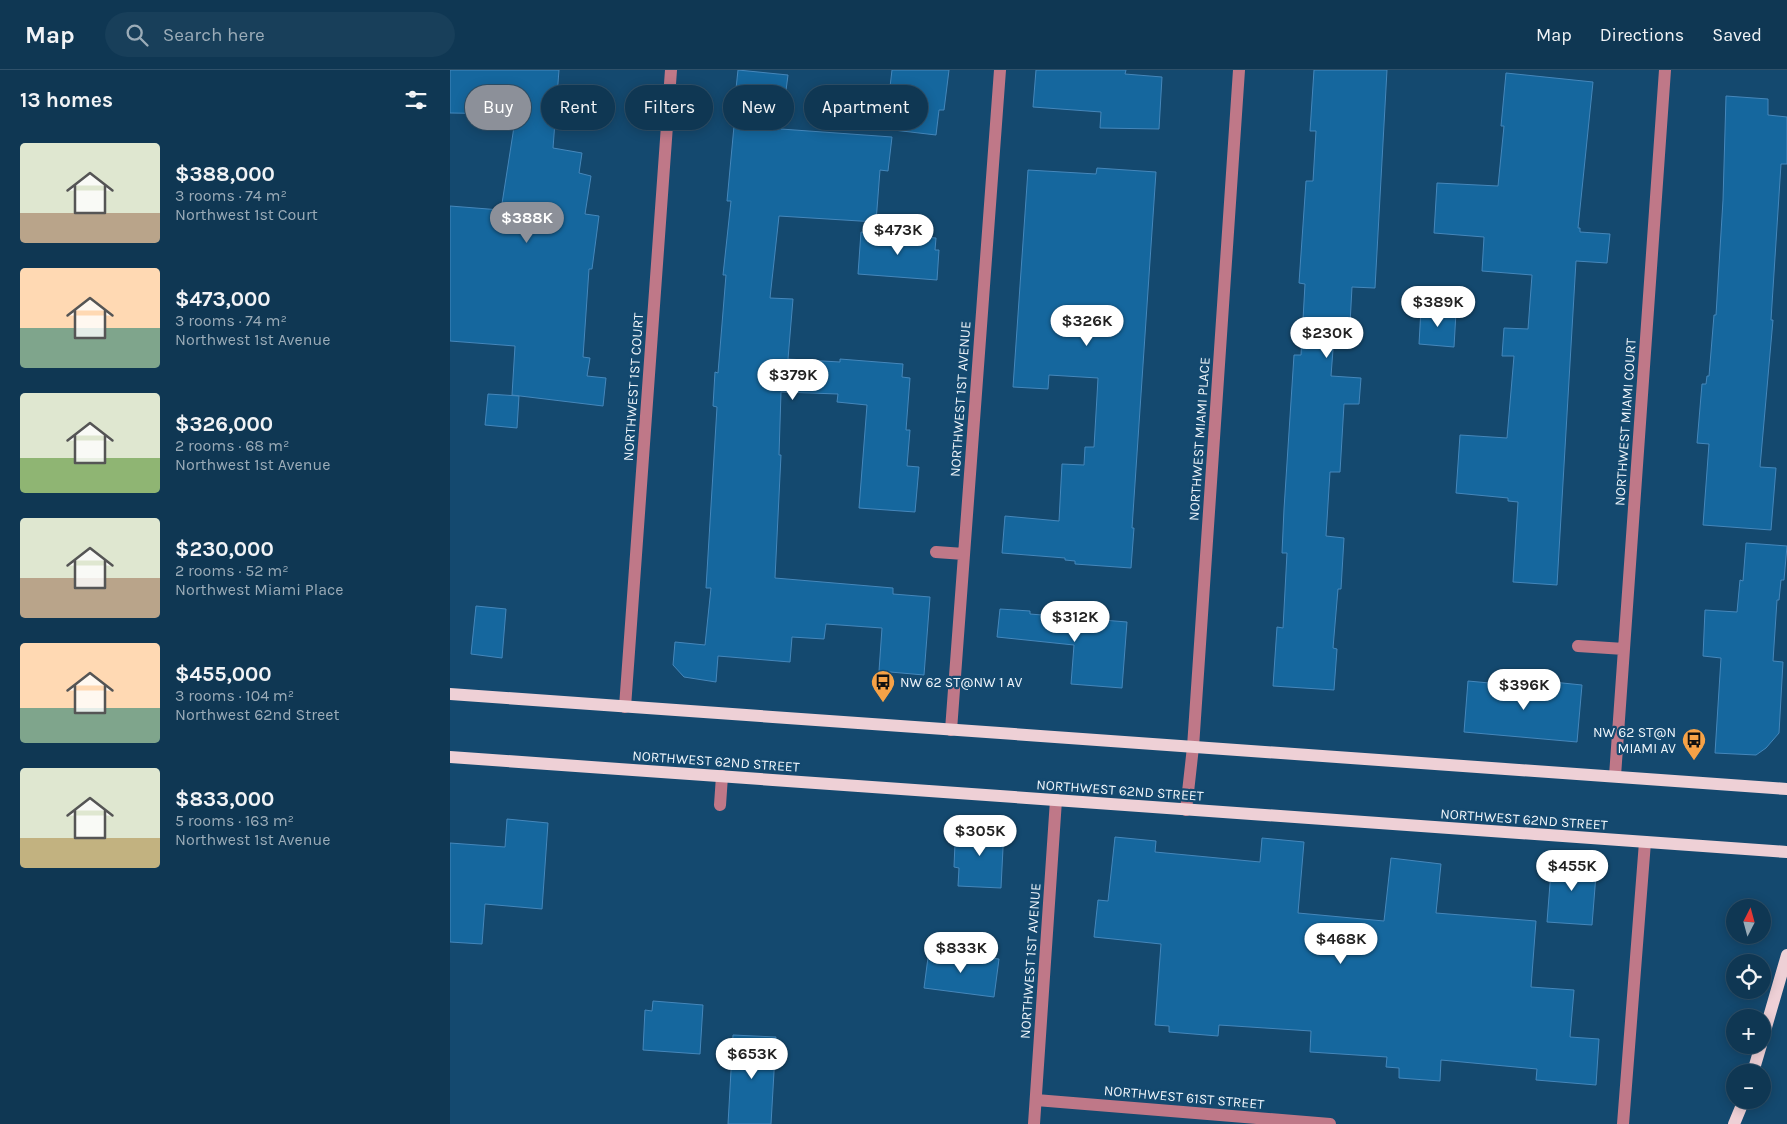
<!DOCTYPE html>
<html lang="en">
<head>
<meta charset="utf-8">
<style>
  body { margin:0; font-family:Karla,sans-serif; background:#183f5a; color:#f1f3f6; height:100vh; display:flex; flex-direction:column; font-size:19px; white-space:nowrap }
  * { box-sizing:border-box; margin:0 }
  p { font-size:16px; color:#9bacb8 }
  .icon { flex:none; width:28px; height:28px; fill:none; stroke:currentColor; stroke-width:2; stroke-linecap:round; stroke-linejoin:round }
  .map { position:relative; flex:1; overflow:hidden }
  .details { display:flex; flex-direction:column; background:#0f3753; width:450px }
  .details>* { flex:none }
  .hud { position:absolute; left:15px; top:15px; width:475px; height:45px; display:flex; gap:10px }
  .needle { width:32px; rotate:6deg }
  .fabs { position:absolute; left:1276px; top:829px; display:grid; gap:10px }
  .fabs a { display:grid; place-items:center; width:45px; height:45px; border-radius:50%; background:#0f3753; box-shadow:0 2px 12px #0003,0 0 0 1px #2f516a; font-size:25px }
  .price { position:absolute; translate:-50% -42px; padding:0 11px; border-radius:18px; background:#fff; color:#222; font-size:16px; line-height:32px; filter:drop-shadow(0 1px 2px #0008) }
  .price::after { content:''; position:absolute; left:50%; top:30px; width:15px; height:11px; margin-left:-8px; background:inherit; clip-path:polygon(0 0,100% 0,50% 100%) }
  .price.current { background:#8c9099; color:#fff }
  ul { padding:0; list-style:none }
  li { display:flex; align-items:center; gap:15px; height:125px; padding:0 20px }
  li span { display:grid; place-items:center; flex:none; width:140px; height:100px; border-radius:5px; color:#555 }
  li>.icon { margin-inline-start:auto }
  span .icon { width:60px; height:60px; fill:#fffc; stroke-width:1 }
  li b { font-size:21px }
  h2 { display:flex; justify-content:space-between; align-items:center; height:60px; padding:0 20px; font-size:21px }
  .chip { padding:0 18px; border-radius:22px; background:#0f3753; box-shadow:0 2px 12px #0003,0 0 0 1px #2f516a; font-size:18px; line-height:45px }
  .chip.current { background:#8c9099; color:#fff }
  header { display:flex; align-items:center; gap:30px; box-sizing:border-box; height:70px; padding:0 25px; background:#0f3753; border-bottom:1px solid #2f516a }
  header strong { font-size:24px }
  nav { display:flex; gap:28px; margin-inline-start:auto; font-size:18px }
  .search { width:350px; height:45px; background:#183f5a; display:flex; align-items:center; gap:12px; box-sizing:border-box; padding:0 18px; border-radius:28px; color:#9bacb8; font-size:19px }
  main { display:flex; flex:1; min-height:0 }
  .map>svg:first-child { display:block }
  .building { fill:#15679e; stroke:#4587bb }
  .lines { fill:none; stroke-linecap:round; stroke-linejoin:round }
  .minor { stroke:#bf7888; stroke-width:12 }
  .major { stroke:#eed0d6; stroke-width:12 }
  .labels { text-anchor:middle; stroke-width:4.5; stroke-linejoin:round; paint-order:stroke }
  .street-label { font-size:14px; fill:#edf4fa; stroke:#14496f }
  .poi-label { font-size:14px; fill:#edf4fa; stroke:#14496f; text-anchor:start }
</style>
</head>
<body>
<header>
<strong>Map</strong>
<div class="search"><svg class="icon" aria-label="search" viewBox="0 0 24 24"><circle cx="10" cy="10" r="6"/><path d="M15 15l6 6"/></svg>Search here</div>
<nav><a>Map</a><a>Directions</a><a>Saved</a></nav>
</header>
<main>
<section class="details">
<h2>13 homes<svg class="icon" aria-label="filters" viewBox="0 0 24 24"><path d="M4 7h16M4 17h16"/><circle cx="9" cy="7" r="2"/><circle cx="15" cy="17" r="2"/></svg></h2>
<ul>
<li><span style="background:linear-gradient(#dfe7d0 70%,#b9a48a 0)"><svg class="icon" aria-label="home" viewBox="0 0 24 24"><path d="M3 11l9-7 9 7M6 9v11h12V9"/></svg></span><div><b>$388,000</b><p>3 rooms · 74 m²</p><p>Northwest 1st Court</p></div></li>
<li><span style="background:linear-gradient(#ffd9b3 60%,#7fa58c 0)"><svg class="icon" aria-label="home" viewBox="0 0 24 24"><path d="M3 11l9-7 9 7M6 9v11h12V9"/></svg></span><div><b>$473,000</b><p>3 rooms · 74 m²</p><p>Northwest 1st Avenue</p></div></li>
<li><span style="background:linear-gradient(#dfe7d0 65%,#8fb573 0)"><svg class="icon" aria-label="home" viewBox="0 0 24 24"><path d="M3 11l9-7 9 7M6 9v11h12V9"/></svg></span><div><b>$326,000</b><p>2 rooms · 68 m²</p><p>Northwest 1st Avenue</p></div></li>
<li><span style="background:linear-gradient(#dfe7d0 60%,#b9a48a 0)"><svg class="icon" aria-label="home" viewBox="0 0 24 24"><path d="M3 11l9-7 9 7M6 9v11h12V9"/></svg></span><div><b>$230,000</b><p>2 rooms · 52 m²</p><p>Northwest Miami Place</p></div></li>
<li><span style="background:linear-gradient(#ffd9b3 65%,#7fa58c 0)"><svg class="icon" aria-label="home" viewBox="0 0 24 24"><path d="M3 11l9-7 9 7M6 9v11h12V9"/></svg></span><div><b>$455,000</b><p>3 rooms · 104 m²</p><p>Northwest 62nd Street</p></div></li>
<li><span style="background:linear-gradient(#dfe7d0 70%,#c2b280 0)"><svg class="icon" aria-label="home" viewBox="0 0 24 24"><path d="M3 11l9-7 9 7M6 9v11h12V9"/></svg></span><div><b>$833,000</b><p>5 rooms · 163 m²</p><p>Northwest 1st Avenue</p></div></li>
</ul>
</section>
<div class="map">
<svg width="1337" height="1054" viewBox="0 0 1337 1054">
  <rect width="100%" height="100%" fill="#14496f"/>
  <path class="building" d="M0 0H109L103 78 132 83 129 103 141 106 135 144 149 146 142 199H139L133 287 140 288 137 306 156 308 153 336 62 325 65 276 0 271V136L51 140 66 44 0 43Z
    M288 0 338 5 331 59 442 67 438 101 430 100 426 152 329 146 320 228 343 229 338 289 390 292V289L453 294 452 307 460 308 456 360H460L457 396 469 397 465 442 409 438 417 335 387 332 388 324 331 322 329 385H331L325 508 443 518V524L480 527 474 605 429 601 432 558 376 554 374 569 342 567 340 592 268 586 266 612 234 607 223 595 225 572 255 575 261 518H256L267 337 263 336 265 302 268 303 276 205H273L281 131H277L284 56H282Z
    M442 0H499L494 40H489L486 65 435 59Z
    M586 0H676L675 4 712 7 709 59 650 58 651 42 583 37Z
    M864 0H937L925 218 902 217 900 254 885 253 881 306 911 308 909 334H894L890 402H880L876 466 894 468 891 519H888L883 578 887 579 884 620 823 616 827 557 833 558 837 483H832L834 439 844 285H851L855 214 849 213 856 111H863L866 61H860Z
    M1056 3 1143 12 1128 158H1130V162L1160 164 1157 193 1126 191 1107 515 1063 512 1068 432 1058 431V428L1006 423 1010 365 1057 368 1064 286H1052L1054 258 1078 259 1082 205 1032 201 1034 167 984 163 987 113 1048 116 1054 56H1051Z
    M1276 26 1318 29V45L1337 47V94H1331L1321 250H1323L1310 397 1326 398 1321 460 1253 455 1259 374 1247 373 1252 314H1256L1257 306H1259L1264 245H1266L1273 130Z
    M647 98 706 102 682 458H684L681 498 625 494V491L615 490V488L552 483 555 446 609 451 612 394 634 395 635 377H644L647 326 648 308 599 305 598 319 563 317 578 100 646 104Z
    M411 162 486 168 485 180H489L487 210 408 204Z
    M971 239 1006 242 1004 277 969 274Z
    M38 324 69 326 67 358 35 355Z
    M1296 473 1337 476 1334 510H1331L1329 530H1327L1323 591 1333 592 1329 663 1316 678 1306 685 1265 683 1271 588 1253 586 1255 540 1287 542 1290 510 1293 511Z
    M26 536 56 539 52 588 21 584Z
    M550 539 580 541V544L677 552 672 618 621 614 624 575 547 567Z
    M1018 611 1093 618V611L1132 615 1127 672 1014 662Z
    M57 749 98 753 92 839 35 834 32 874 0 872V773L55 777Z
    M512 755 554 758 551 818 508 816 509 798 504 797 505 773H511Z
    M665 767 706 771 705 782 810 792 812 768 854 772 848 843 934 851 941 788 991 794 986 843 1086 851 1081 917 1124 920 1120 967 1149 969 1146 1015 1086 1010 1087 999 991 990 990 1011 949 1008V998L936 997 937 987 860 982 861 961 769 955 768 966 719 962V956L705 955 711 874 644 867 648 830 658 831Z
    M1102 788 1147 792 1142 855 1097 852Z
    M479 880 549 889 544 927 474 918Z
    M203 931 253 935 250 984 193 980 195 940 202 941Z
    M283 965 326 967 321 1054H278Z"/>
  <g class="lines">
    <path class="minor" d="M486 482 514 484
      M1128 576 1174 579
      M175 637 221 0
      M501 660 550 0
      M1165 706 1215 0
      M270 735 272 706
      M736 740 743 677 789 0
      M586 1030 880 1054
      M584 1054 606 730
      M1173 1054 1195 772"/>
    <path class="major" d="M0 624 1337 719
      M0 687 1337 782
      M1312 971 1337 885
      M1303 1002 1311 975
      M1284 1054 1294 1030"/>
  </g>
  <defs>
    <g id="bus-pin" transform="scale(1.25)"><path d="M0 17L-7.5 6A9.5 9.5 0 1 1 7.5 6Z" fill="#f6a247" stroke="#14496f"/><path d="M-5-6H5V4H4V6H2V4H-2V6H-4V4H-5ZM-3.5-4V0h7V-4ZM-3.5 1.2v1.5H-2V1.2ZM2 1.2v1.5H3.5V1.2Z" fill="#111"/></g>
  </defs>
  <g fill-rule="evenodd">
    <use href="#bus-pin" x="433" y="612"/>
    <use href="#bus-pin" x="1244" y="670"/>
  </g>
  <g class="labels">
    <g class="street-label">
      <text transform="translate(183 317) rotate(-86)" y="5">NORTHWEST 1ST COURT</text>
      <text transform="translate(510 329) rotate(-86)" y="5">NORTHWEST 1ST AVENUE</text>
      <text transform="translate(1175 352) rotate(-86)" y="5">NORTHWEST MIAMI COURT</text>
      <text transform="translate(749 369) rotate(-86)" y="5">NORTHWEST MIAMI PLACE</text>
      <text transform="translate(266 691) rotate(4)" y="5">NORTHWEST 62ND STREET</text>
      <text transform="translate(670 720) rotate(4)" y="5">NORTHWEST 62ND STREET</text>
      <text transform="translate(1074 749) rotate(4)" y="5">NORTHWEST 62ND STREET</text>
      <text transform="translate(580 891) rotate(-86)" y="5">NORTHWEST 1ST AVENUE</text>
      <text transform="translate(734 1027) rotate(5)" y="5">NORTHWEST 61ST STREET</text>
    </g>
    <g class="poi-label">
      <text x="450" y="617">NW 62 ST@NW 1 AV</text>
      <text x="1226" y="667" text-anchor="end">NW 62 ST@N<tspan x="1226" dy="16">MIAMI AV</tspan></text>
    </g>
  </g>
</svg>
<div class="fabs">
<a><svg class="needle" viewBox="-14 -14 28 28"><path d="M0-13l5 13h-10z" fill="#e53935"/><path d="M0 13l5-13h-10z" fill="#9bacb8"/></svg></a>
<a><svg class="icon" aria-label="locate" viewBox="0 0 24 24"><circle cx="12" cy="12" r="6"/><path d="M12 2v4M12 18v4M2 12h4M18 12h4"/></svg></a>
<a>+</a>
<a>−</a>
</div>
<b class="price current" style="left:77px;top:174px">$388K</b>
<b class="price" style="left:448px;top:186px">$473K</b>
<b class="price" style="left:988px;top:258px">$389K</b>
<b class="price" style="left:637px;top:277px">$326K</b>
<b class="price" style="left:877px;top:289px">$230K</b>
<b class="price" style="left:343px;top:331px">$379K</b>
<b class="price" style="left:625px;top:573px">$312K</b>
<b class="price" style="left:1074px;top:641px">$396K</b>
<b class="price" style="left:530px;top:787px">$305K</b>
<b class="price" style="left:1122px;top:822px">$455K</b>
<b class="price" style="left:891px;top:895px">$468K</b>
<b class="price" style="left:511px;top:904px">$833K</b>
<b class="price" style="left:302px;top:1010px">$653K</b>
<div class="hud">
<a class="chip current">Buy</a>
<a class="chip">Rent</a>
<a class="chip">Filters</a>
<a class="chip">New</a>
<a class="chip">Apartment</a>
</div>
</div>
</main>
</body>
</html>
